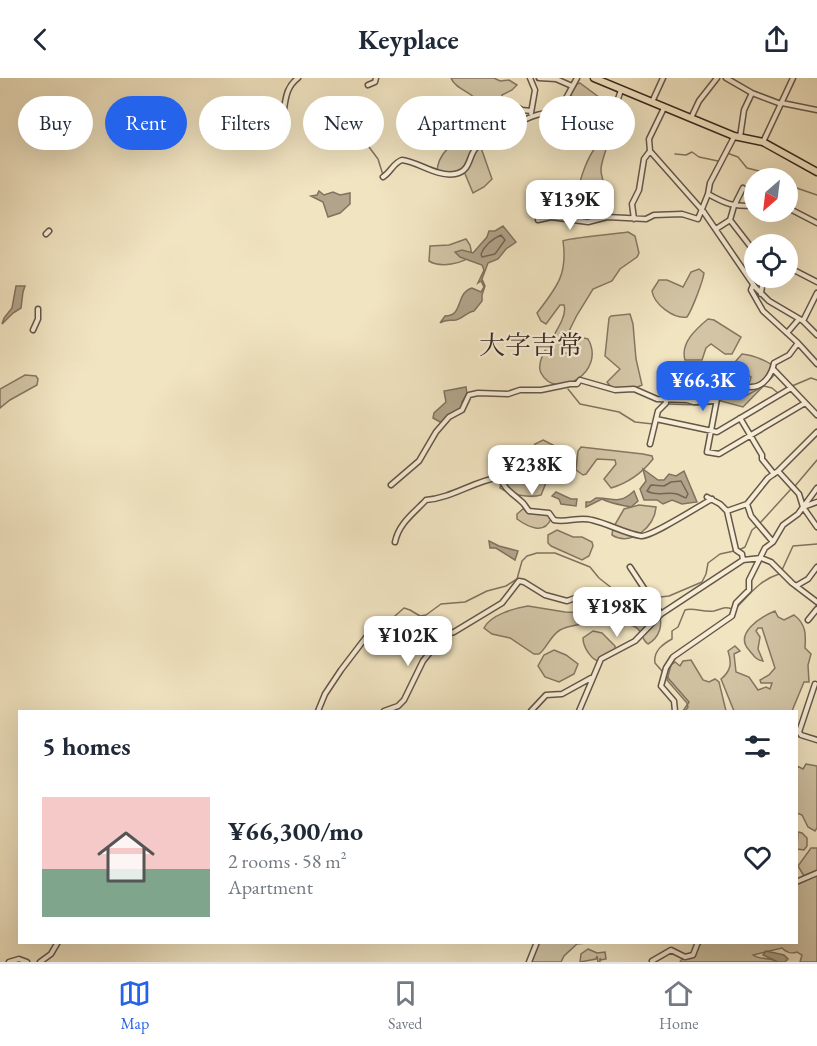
<!DOCTYPE html>
<html lang="en">
<head>
<meta charset="utf-8">
<style>
  body { margin:0; font-family:"EB Garamond","Noto Serif JP",serif; background:#f6f6f7; color:#1f2937; height:100vh; display:flex; flex-direction:column; font-size:22px; white-space:nowrap }
  * { box-sizing:border-box; margin:0 }
  p { font-size:20px; color:#747a83 }
  .icon { flex:none; width:33px; height:33px; fill:none; stroke:currentColor; stroke-width:2; stroke-linecap:round; stroke-linejoin:round }
  .map { position:relative; flex:1; overflow:hidden }
  .details { position:absolute; left:18px; top:632px; width:780px; height:234px; display:flex; flex-direction:column; background:#fff; border-radius:0px; box-shadow:0 6px 24px #0002 }
  .details>* { flex:none }
  .banner { position:absolute; left:18px; top:18px; width:782px; height:54px; display:flex; gap:12px }
  .needle { width:39px; rotate:208deg }
  .fabs { position:absolute; left:744px; top:90px; display:grid; gap:12px }
  .fabs a { display:grid; place-items:center; width:54px; height:54px; border-radius:50%; background:#fff; box-shadow:0 6px 24px #0002; font-size:30px }
  .price { position:absolute; translate:-50% -51px; padding:0 14px; border-radius:12px; background:#fff; color:#222; font-size:20px; line-height:39px; filter:drop-shadow(0 2px 3px #0008) }
  .price::after { content:''; position:absolute; left:50%; top:36px; width:18px; height:14px; margin-left:-9px; background:inherit; clip-path:polygon(0 0,100% 0,50% 100%) }
  .price.on { background:#2563eb; color:#fff }
  ul { padding:0; list-style:none }
  li { display:flex; align-items:center; gap:18px; height:150px; padding:0 24px }
  li+li { border-top:2px solid #e0e1e3 }
  li span { display:grid; place-items:center; flex:none; width:168px; height:120px; border-radius:0px; color:#555 }
  li>.icon { margin-inline-start:auto }
  span .icon { width:72px; height:72px; fill:#fffc; stroke-width:1 }
  li b { font-size:26px }
  h2 { display:flex; justify-content:space-between; align-items:center; height:72px; padding:0 24px; font-size:26px }
  .tag { padding:0 21px; border-radius:27px; background:#fff; box-shadow:0 6px 24px #0002; font-size:21px; line-height:54px }
  .tag.on { background:#2563eb; color:#fff }
  header { display:flex; justify-content:space-between; align-items:center; height:78px; padding:0 24px; background:#fff; font-size:27px; font-weight:700 }
  .tabs { display:flex; justify-content:space-around; align-items:center; height:84px; border-top:2px solid #e0e1e3; background:#fff; font-size:16px; color:#747a83 }
  .tabs a { display:grid; justify-items:center; gap:3px }
  .tabs .on { color:#2563eb }
  .map>svg:first-child { display:block }
  .green { fill:#d2c4a5; stroke:#857662; stroke-width:1.5 }
  .water { fill:#b2a48a; stroke:#81725f; stroke-width:1.5 }
  .lines { fill:none; stroke-linecap:round; stroke-linejoin:round }
  .shore { stroke:#756654; stroke-width:1.5 }
  .stream { stroke:#81725f; stroke-width:1.5 }
  .minor-casing { stroke:#665647; stroke-width:7 }
  .major-casing { stroke:#38271e; stroke-width:9 }
  .minor { stroke:#f6edd7; stroke-width:4 }
  .major { stroke:#f1e4c1; stroke-width:6 }
  .labels { text-anchor:middle; stroke-width:4.5; stroke-linejoin:round; paint-order:stroke }
  .quarter-label { font-size:26px; fill:#38271e; stroke:#f6edd7 }
</style>
</head>
<body>
<header><svg class="icon" aria-label="back" viewBox="0 0 24 24"><path d="M15 5l-7 7 7 7"/></svg>Keyplace<svg class="icon" aria-label="share" viewBox="0 0 24 24"><path d="M12 15V3M7 8l5-5 5 5M5 13v7h14v-7"/></svg></header>
<div class="map">
<svg width="817" height="884" viewBox="0 0 817 884">
  <rect width="100%" height="100%" fill="#f1e4c1"/>
  <filter id="stains"><feTurbulence type="fractalNoise" baseFrequency=".00333" numOctaves="4"/><feColorMatrix values="0 0 0 0 .2 0 0 0 0 .09 0 0 0 0 .02 0 0 0 .5 -.17"/></filter>
  <radialGradient id="worn" r=".72"><stop offset=".6" stop-color="#630" stop-opacity="0"/><stop offset="1" stop-color="#630" stop-opacity=".3"/></radialGradient>
  <path class="green" d="M451 0H494L500 3 509 2 517 7 512 12 502 17V21L497 25 498 33 489 34 484 32C477 14 456 13 451 0Z
    M580 5 600 20 601 26 593 36 572 22 573 19 570 17 577 6Z
    M470 58 479 64 492 101 484 109 473 115 463 91 442 98 437 95C437 76 452 64 470 58Z
    M606 60 608 66C598 93 599 93 609 120 603 129 590 136 578 138L574 135 573 131C578 110 586 71 606 60Z
    M628 154 635 158 639 175 637 179 620 191 612 203 593 211 577 237 560 271 562 275H571L580 259 588 261C607 294 556 324 541 295 532 278 570 245 564 227H560L546 246 541 243 537 235C556 210 568 197 563 163 568 160 617 156 628 154Z
    M466 161 470 167 472 177C463 186 440 190 429 183L430 168 449 167Z
    M699 191 704 195C703 203 692 232 687 239 673 241 654 226 652 213L659 202H667L683 209 691 194Z
    M630 236 633 246 636 281 642 307C632 312 614 316 607 304L620 291 605 278 609 240 611 238Z
    M708 241 714 242 741 259 732 276H725L711 266 706 270 702 282H685C680 265 696 251 708 241Z
    M742 276C753 277 772 284 778 293L743 329 717 322V318C730 315 749 314 751 299L735 289V284Z
    M25 297 36 298 38 301 37 307 10 322 0 330V311Z
    M543 362 557 369 559 373 541 417C530 420 510 417 500 410L501 405 521 392 535 366Z
    M581 369 643 376 652 378 653 381C642 395 628 405 611 410L604 401 616 386 615 382 597 381 586 396 583 397 576 392 578 373Z
    M639 427 656 429C655 449 631 469 612 457L613 450 624 431Z
    M529 430 550 436 551 441C544 457 528 449 517 441V436L523 431Z
    M557 452 573 459H582L592 464 593 468 589 478 582 482 551 468 548 465V457Z
    M528 528 565 534 587 535 653 531 659 534C663 547 660 559 648 566 642 562 643 556 638 551 626 540 573 545 560 552 550 558 547 570 539 576H534L510 560 492 556 484 550C490 537 515 530 528 528Z
    M775 533 778 539 784 542 794 537C806 546 806 556 805 570L811 576 808 587 809 604H804L792 633H734L721 601C731 593 732 585 728 573L735 568 740 573 734 576 736 594 749 599 758 612 766 609 770 611 772 605H761L760 602 769 597 775 590 762 550H758L756 553 760 559 758 571 763 583C756 582 754 578 749 572 734 556 760 539 775 533Z
    M593 553 602 555 615 568V572L602 584C592 584 583 569 583 560Z
    M554 572 566 577 578 586 574 596 559 604 545 599 538 588 544 577Z
    M691 582 703 602 709 604 715 601 719 604 726 633H685L688 629 687 625 667 602 671 587 675 584 680 588 683 583Z
    M806 686 817 688V750L815 753 808 749 802 737 797 735V688L803 691Z
    M798 754 802 755 807 760V768L804 772 797 771Z
    M811 770H817V793L804 798 798 788Z
    M815 797H817V884H800L802 877 797 874C791 876 787 875 782 870L753 877C760 882 769 879 778 884H680L683 880C694 880 696 876 700 866L705 864H796L797 805Z
    M538 864H597L577 866 564 878 561 884H530Z
    M588 871 597 875 605 874 606 881 601 882 600 880V884H598L597 878 596 881 580 884 581 876Z"/>
  <path class="water" d="M319 113 324 117 333 114 340 117 350 115V126L340 135 328 139 323 124 311 118 317 117Z
    M503 148 516 164 506 171 498 181 488 185 482 201 485 208 482 217V223L474 233C467 234 464 240 456 242 449 243 446 241 440 245L445 238C464 238 455 215 472 210L481 214 484 209 481 203 478 205 484 192 482 187 460 179 455 174 462 172 473 175 487 159 489 153H495Z
    M16 208H25L23 214 21 230 13 235 2 246 4 240 12 230Z
    M466 309 467 316 462 324 463 330 451 336 442 345 433 340 434 335 446 324 444 313Z
    M643 391 658 402H664L669 396 676 398 684 393 697 424 682 426 672 422 663 426 657 422H644L640 411 646 403Z
    M634 413 638 423 631 429C622 427 611 426 602 421L586 429V424H590L596 420C612 419 618 428 634 413Z
    M556 414 571 421H577L576 428 561 426 559 421 552 418Z
    M489 463 499 468 518 473 515 482 496 470H490Z
    M766 873 784 877 788 881 785 884H778L763 877Z"/>
  <g class="lines">
    <path class="shore" d="M501 157 505 162 495 176 482 179 481 176C485 167 492 161 501 157Z
      M681 403 688 416 686 420C683 419 680 417 677 416 666 413 657 419 647 413L651 407 664 408 671 404Z"/>
    <path class="stream" d="M366 65 378 81 383 97
      M727 75 738 79 747 90 759 93 764 100
      M675 76 686 77 692 74 699 79 718 83
      M788 107 817 117
      M792 308 811 300 817 302
      M568 311 580 326 619 334 635 344 653 346
      M718 324 724 320 740 321 764 308 772 310 778 315
      M668 326 699 327 713 326
      M795 408 817 382
      M760 445 791 411
      M739 472 745 469 752 452 757 448
      M782 492 793 468 817 466
      M737 529C751 515 760 502 779 496
      M373 549 387 545 404 530 410 532 420 538 426 537 441 526 465 524 487 513 506 508 517 501 522 483 527 478 537 475H555L590 489 599 500 618 515 633 516 648 512 660 519 669 518 702 504 706 496 708 485 720 476 734 473
      M683 633 689 624 655 585C653 573 663 566 672 561V553L678 549 685 532C694 529 704 535 714 533 722 531 724 528 732 531"/>
    <g class="minor-casing">
      <path id="minor" d="M530 0 535 12 531 35
        M539 0 556 1 572 8
        M726 0 752 15 781 26
        M368 7 375 4 376 0
        M476 23 517 29 522 32 531 33
        M652 24 663 0
        M782 25 817 32
        M615 30 621 12
        M664 30 649 61 650 73 703 133 755 209 769 223 803 243 817 257
        M691 40 699 23 717 0
        M505 41 517 39 526 41
        M271 42 279 37 283 36C286 22 285 10 298 0
        M740 59 744 32 752 15
        M763 64 793 0
        M383 99C391 94 393 85 402 82 419 84 436 99 455 96 472 93 468 76 477 69 482 66 489 67 495 65 501 62 504 57 508 53 519 42 543 32 558 35L577 0
        M743 110 734 128 730 142 754 173
        M708 116C728 127 732 128 754 128
        M788 130 817 145
        M634 141 632 126 639 112 644 81 650 73
        M538 142 551 139 588 144 607 139 646 141 654 137 682 136 698 141 708 116 710 105 734 59
        M716 151 730 142
        M46 156 49 153
        M788 189 817 204
        M753 207 751 212 763 233 798 265 817 286
        M761 216 763 200
        M803 243 817 215
        M33 252 38 241V231
        M787 255 799 241
        M773 291 817 337
        M665 320C673 310 677 298 684 287
        M717 321 707 374 719 376 805 325
        M740 340 762 377V381L774 396
        M656 341 717 354 791 310
        M650 366 658 333 666 325V322
        M778 393 799 416 803 429 817 449
        M391 407 419 383 436 354 449 339 462 332 469 317 478 315 508 316 520 312H541L570 306H577L580 302 615 312 634 311 657 321 687 322 694 324 714 323 737 306C742 307 747 309 751 309 764 309 772 296 774 285L789 277 798 265
        M707 419 720 426 727 433 736 472 742 476 743 482
        M747 426 751 438 773 464
        M803 429 817 424
        M727 433 747 426 768 400 778 393 817 354
        M395 464C399 445 414 435 426 422 452 420 474 403 500 399 504 412 514 416 523 425 525 427 527 431 529 433L549 435 554 442C567 445 579 438 592 442 609 446 624 455 641 458 651 459 699 428 712 421
        M630 489 661 536
        M796 508 808 501 817 489
        M808 542 817 531
        M815 606 799 654 801 657 817 662
        M318 633 325 616 341 592 370 554 398 548 431 560 454 554 502 525 519 503 524 504 545 517 567 523 589 515H605L625 522 639 519 652 523
        M384 633 398 628 404 622 423 583 444 557
        M531 633 546 617 562 616 591 600
        M579 633 601 581 635 563 661 536 743 482 761 480 771 484 792 505 817 524
        M675 633 674 623 661 608 666 590 673 579 732 538 736 525 749 512V502L765 470 773 464 783 447 798 436 817 410
        M796 804 817 795
        M652 883 671 872 685 879 693 877 698 864
        M9 884 19 881 27 884
        M40 884 51 876 58 864
        M529 884 537 864"/>
    </g>
    <g class="major-casing">
      <path id="major" d="M594 0 734 58 763 64 817 94"/>
    </g>
    <use href="#minor" class="minor"/>
    <use href="#major" class="major"/>
  </g>
  <g class="labels">
    <g class="quarter-label">
      <text x="531" y="276">大字吉常</text>
    </g>
  </g>
  <rect width="100%" height="100%" filter="url(#stains)"/>
  <rect width="100%" height="100%" fill="url(#worn)"/>
</svg>
<div class="fabs">
<a><svg class="needle" viewBox="-14 -14 28 28"><path d="M0-13l5 13h-10z" fill="#e53935"/><path d="M0 13l5-13h-10z" fill="#747a83"/></svg></a>
<a><svg class="icon" aria-label="locate" viewBox="0 0 24 24"><circle cx="12" cy="12" r="6"/><path d="M12 2v4M12 18v4M2 12h4M18 12h4"/></svg></a>
</div>
<b class="price" style="left:570px;top:153px">¥139K</b>
<b class="price on" style="left:703px;top:334px">¥66.3K</b>
<b class="price" style="left:532px;top:418px">¥238K</b>
<b class="price" style="left:617px;top:560px">¥198K</b>
<b class="price" style="left:408px;top:589px">¥102K</b>
<div class="banner">
<a class="tag">Buy</a>
<a class="tag on">Rent</a>
<a class="tag">Filters</a>
<a class="tag">New</a>
<a class="tag">Apartment</a>
<a class="tag">House</a>
</div>
<section class="details">
<h2>5 homes<svg class="icon" aria-label="filters" viewBox="0 0 24 24"><path d="M4 7h16M4 17h16"/><circle cx="9" cy="7" r="2"/><circle cx="15" cy="17" r="2"/></svg></h2>
<ul>
<li><span style="background:linear-gradient(#f6c9c9 60%,#7fa58c 0)"><svg class="icon" aria-label="home" viewBox="0 0 24 24"><path d="M3 11l9-7 9 7M6 9v11h12V9"/></svg></span><div><b>¥66,300/mo</b><p>2 rooms · 58 m²</p><p>Apartment</p></div><svg class="icon" aria-label="heart" viewBox="0 0 24 24"><path d="M12 20l-8-8c-3-5 5-10 8-4 3-6 11-1 8 4z"/></svg></li>
</ul>
</section>
</div>
<nav class="tabs">
<a class="on"><svg class="icon" aria-label="map" viewBox="0 0 24 24"><path d="M3 6l6-2 6 2 6-2v14l-6 2-6-2-6 2zM9 4v14M15 6v14"/></svg>Map</a>
<a><svg class="icon" aria-label="saved" viewBox="0 0 24 24"><path d="M7 4h10v16l-5-4-5 4z"/></svg>Saved</a>
<a><svg class="icon" aria-label="home" viewBox="0 0 24 24"><path d="M3 11l9-7 9 7M6 9v11h12V9"/></svg>Home</a>
</nav>
</body>
</html>
